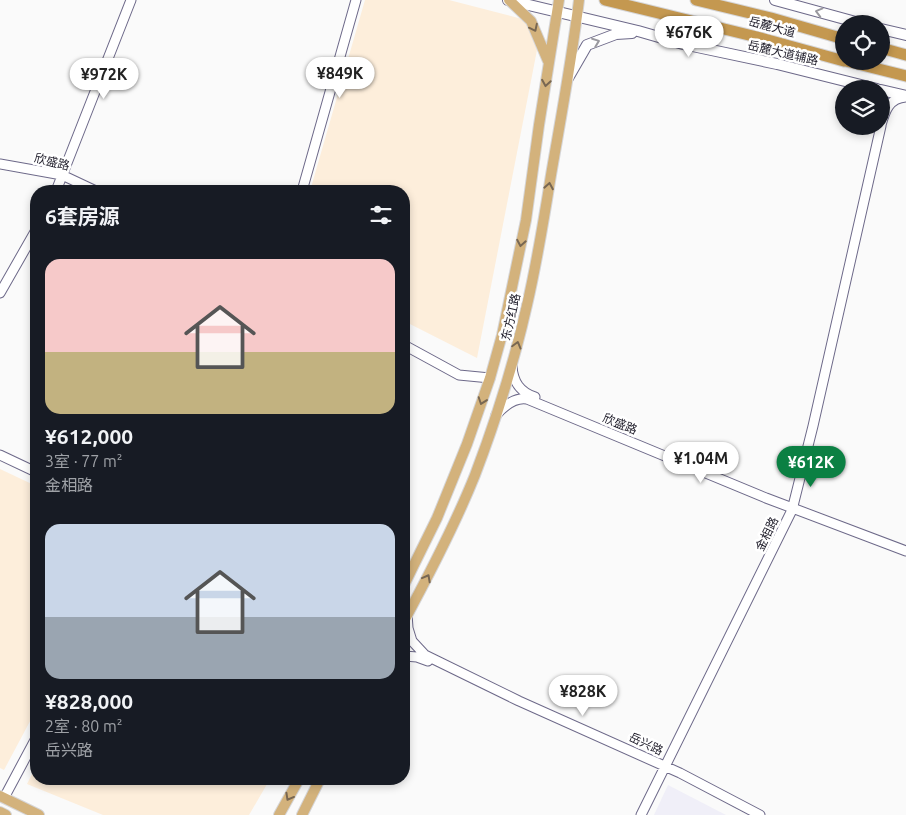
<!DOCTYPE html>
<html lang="zh">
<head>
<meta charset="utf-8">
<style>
  body { margin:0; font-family:Ubuntu,"Noto Sans SC",sans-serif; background:#20242c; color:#f1f3f6; height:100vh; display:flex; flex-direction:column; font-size:19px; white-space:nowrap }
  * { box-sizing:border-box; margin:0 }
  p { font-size:16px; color:#9ea1a6 }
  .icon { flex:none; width:28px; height:28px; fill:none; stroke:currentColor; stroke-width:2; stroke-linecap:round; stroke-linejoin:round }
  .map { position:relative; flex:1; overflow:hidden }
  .side { position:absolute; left:30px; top:185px; width:380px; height:600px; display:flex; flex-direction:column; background:#171b24; border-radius:20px; box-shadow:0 2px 8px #0003 }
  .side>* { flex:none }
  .buttons { position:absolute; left:835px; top:15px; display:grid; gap:10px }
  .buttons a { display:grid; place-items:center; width:55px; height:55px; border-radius:50%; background:#171b24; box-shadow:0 2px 8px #0003; font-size:25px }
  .price { position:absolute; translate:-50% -42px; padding:0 11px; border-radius:18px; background:#fff; color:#222; font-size:16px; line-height:32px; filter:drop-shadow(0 1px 2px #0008) }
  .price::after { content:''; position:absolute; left:50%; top:30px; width:15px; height:11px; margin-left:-8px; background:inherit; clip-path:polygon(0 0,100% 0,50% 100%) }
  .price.selected { background:#0b8043; color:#fff }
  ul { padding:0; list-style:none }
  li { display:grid; align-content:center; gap:10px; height:265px; padding:0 15px }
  li span { display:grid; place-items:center; height:155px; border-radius:15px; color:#555 }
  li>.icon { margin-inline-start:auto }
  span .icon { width:90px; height:90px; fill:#fffc; stroke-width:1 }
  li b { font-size:21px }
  h2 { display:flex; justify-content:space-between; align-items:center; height:60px; padding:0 15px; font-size:21px }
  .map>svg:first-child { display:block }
  .commercial { fill:#fdeedb }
  .built { fill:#f0eff8 }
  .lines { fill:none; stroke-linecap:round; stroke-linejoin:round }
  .tertiary-casing { stroke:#6d6989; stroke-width:11 }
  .secondary-casing { stroke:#6d6989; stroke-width:12 }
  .primary-casing { stroke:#d6d6d8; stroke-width:12 }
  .trunk-casing { stroke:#d6d6d8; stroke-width:13 }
  .tertiary { stroke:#fff; stroke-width:9 }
  .secondary { stroke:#fff; stroke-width:10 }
  .primary { stroke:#d3b27c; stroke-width:10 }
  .trunk { stroke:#c49850; stroke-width:11 }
  .oneway { stroke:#9a999f }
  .oneway2 { stroke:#786752 }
  .labels { text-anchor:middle; stroke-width:5; stroke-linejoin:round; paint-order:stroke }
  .street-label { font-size:12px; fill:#1e1c29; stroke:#fff }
</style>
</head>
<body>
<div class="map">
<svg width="906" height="815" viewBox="0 0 906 815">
  <rect width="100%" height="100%" fill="#fafafa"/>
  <path class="commercial" d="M365 0H449L526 20 537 50 477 358 404 321V191H310Z
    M0 469 36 486V710L4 770 0 768Z
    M36 766V779H270L249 815H103L27 784Z"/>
  <path class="built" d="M668 785 726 815H654Z"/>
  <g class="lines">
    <g class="tertiary-casing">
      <path id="tertiary" d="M881 125C885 111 889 98 906 97
        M0 164 62 175 96 191
        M56 191 131 0
        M302 191 356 0
        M0 293 36 230
        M404 345 459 375 490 378
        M512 366C513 382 520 392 535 397
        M496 415C504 406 515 397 527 399L766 498 906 551
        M0 455 36 472
        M407 614 408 628 412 641 425 655 519 701 680 773 760 815
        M404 656 417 657 428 661
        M4 798 36 738
        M641 815 792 510 813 426 881 126"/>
    </g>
    <g class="secondary-casing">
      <path id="secondary" d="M508 0 638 31 683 44 777 64 877 89
        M775 0 863 24
        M881 29 906 35
        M568 78 587 45 616 34 632 33
        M881 90 906 96"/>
    </g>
    <g class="primary-casing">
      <path id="primary" d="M509 0 531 21 548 61
        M404 585 437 518 467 444 490 378 502 335 526 220 539 125 559 0
        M404 621C430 573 455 525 475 475 496 420 514 363 527 305 537 262 544 219 551 175 561 117 572 59 579 0
        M0 796 39 815
        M0 812 6 815
        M279 815 299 779
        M302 815 320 779"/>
    </g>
    <g class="trunk-casing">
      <path id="trunk" d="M605 0 757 37 844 61
        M696 0 771 18 844 39
        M881 48 906 55
        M846 61 906 76"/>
    </g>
    <use href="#tertiary" class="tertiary"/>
    <use href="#secondary" class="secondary"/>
    <use href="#primary" class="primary"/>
    <use href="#trunk" class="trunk"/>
  </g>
  <defs><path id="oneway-chevron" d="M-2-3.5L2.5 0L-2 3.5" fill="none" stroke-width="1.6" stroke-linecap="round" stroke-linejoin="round" transform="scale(1.25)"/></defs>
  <g class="oneway">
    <use href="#oneway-chevron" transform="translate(819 12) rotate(-165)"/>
    <use href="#oneway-chevron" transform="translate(596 42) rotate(-21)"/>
  </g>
  <g class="oneway2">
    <use href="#oneway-chevron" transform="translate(534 28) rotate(64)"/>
    <use href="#oneway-chevron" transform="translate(546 83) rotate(99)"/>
    <use href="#oneway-chevron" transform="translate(549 186) rotate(-80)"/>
    <use href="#oneway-chevron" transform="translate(521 243) rotate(100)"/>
    <use href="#oneway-chevron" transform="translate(517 345) rotate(-75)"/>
    <use href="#oneway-chevron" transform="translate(482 401) rotate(109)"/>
    <use href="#oneway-chevron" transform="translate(427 578) rotate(-62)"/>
    <use href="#oneway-chevron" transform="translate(289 797) rotate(119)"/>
  </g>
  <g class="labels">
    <g class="street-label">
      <text transform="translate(772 27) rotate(15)" y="4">岳麓大道</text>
      <text transform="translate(783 53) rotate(13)" y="4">岳麓大道辅路</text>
      <text transform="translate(52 162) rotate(14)" y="4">欣盛路</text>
      <text transform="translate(511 317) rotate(-77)" y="4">东方红路</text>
      <text transform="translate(620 424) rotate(22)" y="4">欣盛路</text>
      <text transform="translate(767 534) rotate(-64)" y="4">金相路</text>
      <text transform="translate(646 744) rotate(25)" y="4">岳兴路</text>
    </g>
  </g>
</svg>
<div class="buttons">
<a><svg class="icon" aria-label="locate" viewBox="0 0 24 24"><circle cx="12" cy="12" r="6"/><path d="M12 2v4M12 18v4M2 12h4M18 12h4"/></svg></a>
<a><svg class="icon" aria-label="layers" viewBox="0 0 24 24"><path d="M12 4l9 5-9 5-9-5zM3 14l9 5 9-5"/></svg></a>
</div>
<b class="price" style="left:689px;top:58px">¥676K</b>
<b class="price" style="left:340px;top:99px">¥849K</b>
<b class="price" style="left:104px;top:100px">¥972K</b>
<b class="price" style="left:701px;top:484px">¥1.04M</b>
<b class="price selected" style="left:811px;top:488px">¥612K</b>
<b class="price" style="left:583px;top:717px">¥828K</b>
<section class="side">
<h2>6套房源<svg class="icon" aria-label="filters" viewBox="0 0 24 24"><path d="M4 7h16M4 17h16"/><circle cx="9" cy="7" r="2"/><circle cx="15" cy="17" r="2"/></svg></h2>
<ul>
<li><span style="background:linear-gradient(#f6c9c9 60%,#c2b280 0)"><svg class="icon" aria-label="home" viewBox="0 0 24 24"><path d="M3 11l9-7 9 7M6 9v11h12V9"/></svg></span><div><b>¥612,000</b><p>3室 · 77 m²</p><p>金相路</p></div></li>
<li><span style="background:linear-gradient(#c9d6e8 60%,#9aa5b1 0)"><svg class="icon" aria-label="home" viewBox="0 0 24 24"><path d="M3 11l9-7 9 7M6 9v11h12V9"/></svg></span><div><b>¥828,000</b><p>2室 · 80 m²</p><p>岳兴路</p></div></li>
</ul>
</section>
</div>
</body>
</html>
